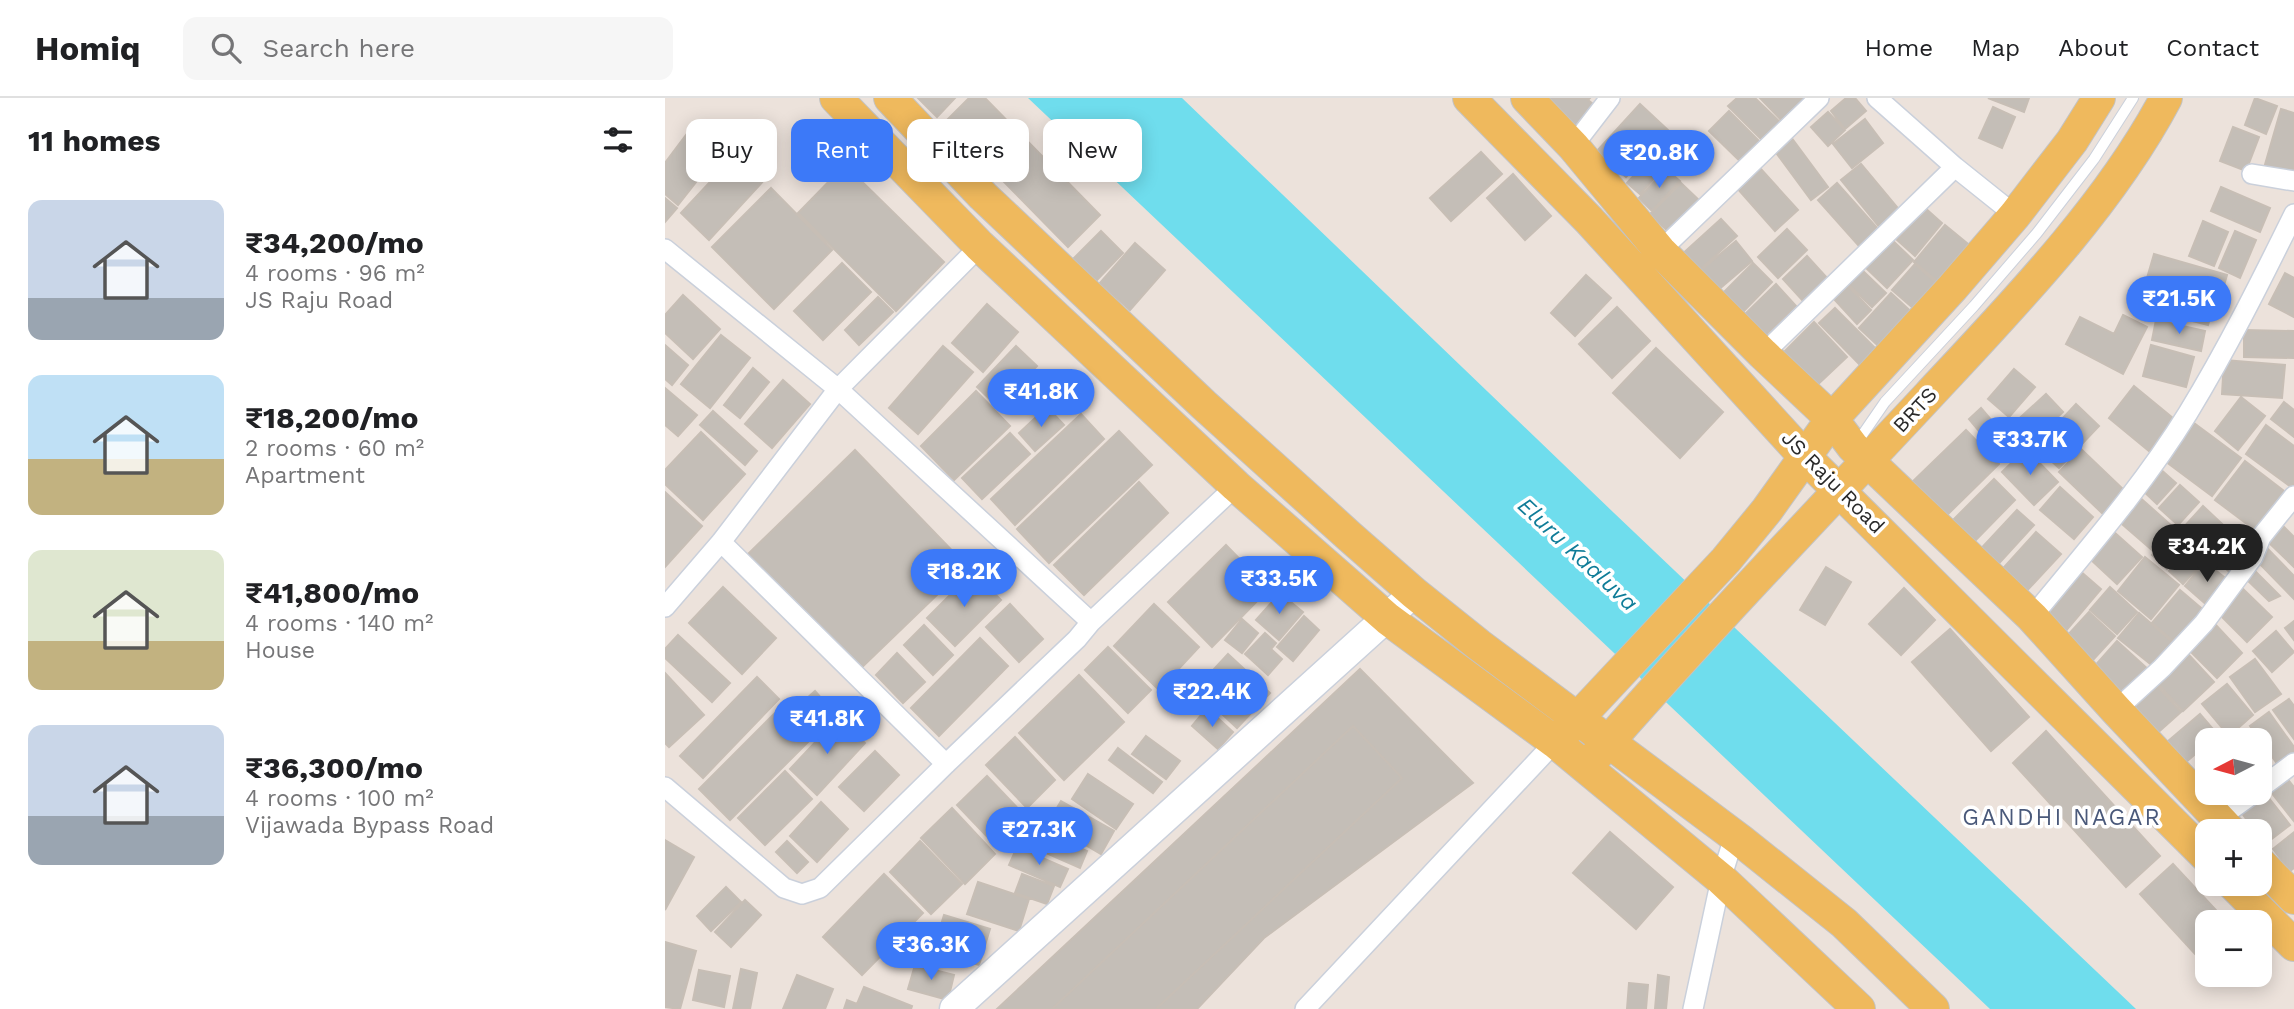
<!DOCTYPE html>
<html lang="en">
<head>
<meta charset="utf-8">
<style>
  body { margin:0; font-family:"Work Sans",sans-serif; background:#f6f6f6; color:#202124; height:100vh; display:flex; flex-direction:column; font-size:26px; white-space:nowrap }
  * { box-sizing:border-box; margin:0 }
  p { font-size:23px; color:#757577 }
  .icon { flex:none; width:38px; height:38px; fill:none; stroke:currentColor; stroke-width:2; stroke-linecap:round; stroke-linejoin:round }
  .map { position:relative; flex:1; overflow:hidden }
  .sheet { display:flex; flex-direction:column; background:#fff; width:665px }
  .sheet>* { flex:none }
  .hud { position:absolute; left:21px; top:21px; width:665px; height:63px; display:flex; gap:14px }
  .needle { width:46px; rotate:264deg }
  .buttons { position:absolute; left:1530px; top:630px; display:grid; gap:14px }
  .buttons a { display:grid; place-items:center; width:77px; height:77px; border-radius:14px; background:#fff; box-shadow:0 4px 18px #0003; font-size:35px }
  .price { position:absolute; translate:-50% -60px; padding:0 16px; border-radius:24px; background:#3c79f8; color:#fff; font-size:23px; line-height:46px; filter:drop-shadow(0 2px 4px #0008) }
  .price::after { content:''; position:absolute; left:50%; top:42px; width:21px; height:16px; margin-left:-10px; background:inherit; clip-path:polygon(0 0,100% 0,50% 100%) }
  .price.active { background:#222; color:#fff }
  ul { padding:0; list-style:none }
  li { display:flex; align-items:center; gap:21px; height:175px; padding:0 28px }
  li span { display:grid; place-items:center; flex:none; width:196px; height:140px; border-radius:14px; color:#555 }
  li>.icon { margin-inline-start:auto }
  span .icon { width:84px; height:84px; fill:#fffc; stroke-width:1 }
  li b { font-size:30px }
  h2 { display:flex; justify-content:space-between; align-items:center; height:84px; padding:0 28px; font-size:30px }
  .tag { padding:0 24px; border-radius:14px; background:#fff; box-shadow:0 4px 18px #0003; font-size:24px; line-height:63px }
  .tag.active { background:#3c79f8; color:#fff }
  header { display:flex; align-items:center; gap:42px; box-sizing:border-box; height:98px; padding:0 35px; background:#fff; border-bottom:2px solid #e0e0e0 }
  header strong { font-size:33px }
  nav { display:flex; gap:38px; margin-inline-start:auto; font-size:24px }
  .search { width:490px; height:63px; background:#f6f6f6; display:flex; align-items:center; gap:18px; box-sizing:border-box; padding:0 24px; border-radius:14px; color:#757577; font-size:26px }
  main { display:flex; flex:1; min-height:0 }
  .map>svg:first-child { display:block }
  .water { fill:#6fdded }
  .building { fill:#c4beb7; stroke:#c7beb5; stroke-width:2 }
  .lines { fill:none; stroke-linecap:round; stroke-linejoin:round }
  .service-casing { stroke:#cad0db; stroke-width:12 }
  .minor-casing { stroke:#cad0db; stroke-width:22 }
  .secondary-casing { stroke:#cad0db; stroke-width:31 }
  .primary-casing { stroke:#c3c3c3; stroke-width:34 }
  .service { stroke:#fff; stroke-width:10 }
  .minor { stroke:#fff; stroke-width:19 }
  .secondary { stroke:#fff; stroke-width:28 }
  .primary { stroke:#efb95d; stroke-width:32 }
  .labels { text-anchor:middle; stroke-width:7; stroke-linejoin:round; paint-order:stroke }
  .street-label { font-size:21px; fill:#2a2a2a; stroke:#fff }
  .water-label { font-size:23px; font-style:italic; fill:#0f7c98; stroke:#fff }
  .neighbourhood-label { font-size:23px; letter-spacing:2px; fill:#4a597a; stroke:#fff }
</style>
</head>
<body>
<header>
<strong>Homiq</strong>
<div class="search"><svg class="icon" aria-label="search" viewBox="0 0 24 24"><circle cx="10" cy="10" r="6"/><path d="M15 15l6 6"/></svg>Search here</div>
<nav><a>Home</a><a>Map</a><a>About</a><a>Contact</a></nav>
</header>
<main>
<section class="sheet">
<h2>11 homes<svg class="icon" aria-label="filters" viewBox="0 0 24 24"><path d="M4 7h16M4 17h16"/><circle cx="9" cy="7" r="2"/><circle cx="15" cy="17" r="2"/></svg></h2>
<ul>
<li><span style="background:linear-gradient(#c9d6e8 70%,#9aa5b1 0)"><svg class="icon" aria-label="home" viewBox="0 0 24 24"><path d="M3 11l9-7 9 7M6 9v11h12V9"/></svg></span><div><b>₹34,200/mo</b><p>4 rooms · 96 m²</p><p>JS Raju Road</p></div></li>
<li><span style="background:linear-gradient(#bfe0f5 60%,#c2b280 0)"><svg class="icon" aria-label="home" viewBox="0 0 24 24"><path d="M3 11l9-7 9 7M6 9v11h12V9"/></svg></span><div><b>₹18,200/mo</b><p>2 rooms · 60 m²</p><p>Apartment</p></div></li>
<li><span style="background:linear-gradient(#dfe7d0 65%,#c2b280 0)"><svg class="icon" aria-label="home" viewBox="0 0 24 24"><path d="M3 11l9-7 9 7M6 9v11h12V9"/></svg></span><div><b>₹41,800/mo</b><p>4 rooms · 140 m²</p><p>House</p></div></li>
<li><span style="background:linear-gradient(#c9d6e8 65%,#9aa5b1 0)"><svg class="icon" aria-label="home" viewBox="0 0 24 24"><path d="M3 11l9-7 9 7M6 9v11h12V9"/></svg></span><div><b>₹36,300/mo</b><p>4 rooms · 100 m²</p><p>Vijawada Bypass Road</p></div></li>
</ul>
</section>
<div class="map">
<svg width="1629" height="911" viewBox="0 0 1629 911">
  <rect width="100%" height="100%" fill="#ece2db"/>
  <path class="water" d="M363 0H517L949 415 1471 911H1325Z"/>
  <path class="building" d="M253 0H290L272 19Z
    M304 0H320L435 117 403 149 280 24Z
    M878 0H925L923 2 933 10 914 32Z
    M1072 0H1090L1119 28 1101 46 1063 8Z
    M1095 0H1139L1142 3 1119 25Z
    M1181 0H1190L1201 13 1180 31 1166 13Z
    M1323 0H1364L1359 14Z
    M1590 0 1612 8 1601 36 1580 27Z
    M975 6 1003 32 961 79 932 53Z
    M1328 9 1350 19 1337 50 1314 40Z
    M1616 11 1629 15V78L1599 70Z
    M1064 13 1099 48 1079 67 1044 33Z
    M1163 14 1180 32 1163 48 1146 29Z
    M1200 21 1218 45 1187 70 1168 46Z
    M1568 29 1594 39 1581 73 1555 63Z
    M21 37 50 60 13 107 0 96V65Z
    M1126 39 1163 89 1146 102 1109 52Z
    M73 54 101 80 44 142 16 115Z
    M816 54 837 76 786 123 765 100Z
    M988 57 1000 68 975 96 962 85Z
    M1196 66 1236 114 1216 131 1176 82Z
    M180 67 279 164 231 213 133 115Z
    M1095 70 1133 112 1110 133 1072 90Z
    M1001 71 1015 83 987 113 974 100Z
    M848 76 886 118 860 142 822 100Z
    M1016 85 1037 105 1007 137 985 116Z
    M1172 85 1213 131 1194 148 1153 102Z
    M1556 89 1605 110 1595 134 1546 113Z
    M106 90 167 152 109 211 47 149Z
    M0 100 12 110 0 124Z
    M1259 109 1277 125 1250 158 1232 142Z
    M1056 121 1072 138 1029 177 1014 159Z
    M1538 123 1563 134 1549 168 1524 158Z
    M1280 127 1303 146 1272 183 1249 164Z
    M1122 131 1142 152 1113 180 1093 159Z
    M436 133 458 155 430 184 407 162Z
    M1570 133 1591 142 1575 180 1554 170Z
    M1226 141 1248 162 1222 190 1200 169Z
    M1071 143 1087 163 1046 198 1029 178Z
    M470 145 500 172 465 212 435 185Z
    M1489 156 1562 177 1555 202 1482 180Z
    M1142 158 1163 181 1139 204 1118 181Z
    M177 165 206 194 158 242 129 213Z
    M1088 165 1107 184 1075 217 1056 197Z
    M1250 166 1277 190 1255 216 1227 192Z
    M1197 172 1221 195 1207 209 1183 186Z
    M1620 175 1629 180V219L1604 206Z
    M921 177 946 200 910 238 886 215Z
    M1111 186 1131 208 1097 241 1076 220Z
    M1183 188 1206 212 1192 226 1169 201Z
    M1482 189 1549 206 1543 227 1477 210Z
    M1226 195 1253 220 1221 255 1194 230Z
    M18 197 55 231 28 261 0 235V217Z
    M213 199 228 214 194 247 180 232Z
    M322 206 353 234 318 274 287 245Z
    M952 209 985 243 947 280 914 246Z
    M1170 210 1214 254 1198 270 1154 225Z
    M1458 217 1482 229 1458 276 1401 246 1415 219 1449 236Z
    M1491 222 1540 233 1536 253 1487 242Z
    M1149 224 1182 259 1149 290 1117 256Z
    M1579 232 1629 233V260L1579 259Z
    M56 237 85 260 45 310 16 286Z
    M0 247 23 267 7 287 0 281Z
    M1486 247 1529 259 1521 289 1478 278Z
    M278 248 308 274 253 336 224 310Z
    M351 248 372 268 333 309 312 289Z
    M991 250 1058 314 1015 360 948 295Z
    M1559 262 1620 267 1617 300 1557 296Z
    M88 270 104 284 75 320 59 307Z
    M1349 271 1370 289 1344 319 1323 301Z
    M118 282 145 306 107 350 80 326Z
    M1469 288 1509 321 1484 353 1444 320Z
    M0 290 32 317 13 338 0 327Z
    M311 293 345 328 289 382 256 348Z
    M1381 296 1398 314 1364 346 1347 327Z
    M1576 299 1600 318 1573 352 1550 333Z
    M1619 304 1629 312V339L1606 321Z
    M1411 306 1434 328 1394 370 1371 349Z
    M382 309 399 327 370 353 354 335Z
    M1316 310 1351 351 1338 362 1304 321Z
    M48 313 92 353 80 367 35 327Z
    M416 316 439 341 350 427 326 401Z
    M1529 325 1576 360 1547 398 1500 363Z
    M1601 327 1629 348V385L1626 389 1581 356Z
    M1301 332 1334 366 1277 422 1243 388Z
    M454 333 487 367 384 465 352 431Z
    M36 334 80 376 38 422 0 386V372Z
    M345 335 365 356 317 401 297 380Z
    M1361 351 1393 384 1369 407 1337 374Z
    M1416 351 1460 393 1438 416 1394 374Z
    M190 352 302 468 193 573 82 457Z
    M1580 363 1623 396 1594 435 1550 402Z
    M1493 369 1511 385 1492 406 1474 389Z
    M1329 381 1350 402 1302 451 1280 430Z
    M474 384 503 415 419 497 389 467Z
    M1515 387 1534 404 1513 427 1494 410Z
    M1395 389 1428 419 1409 441 1375 412Z
    M0 394 37 428 0 469Z
    M1472 397 1507 428 1487 452 1451 421Z
    M1538 408 1570 438 1549 462 1517 431Z
    M1352 412 1369 427 1327 473 1310 457Z
    M1617 427 1629 439V469L1602 443Z
    M1509 432 1525 447 1502 471 1487 457Z
    M1371 434 1396 456 1356 499 1332 477Z
    M1449 434 1477 459 1452 486 1425 461Z
    M1572 443 1585 453 1568 477 1553 464Z
    M561 447 604 491 547 549 503 504Z
    M1601 449 1629 478V501L1590 461Z
    M1525 450 1539 463 1518 486 1504 473Z
    M1480 459 1514 487 1486 521 1453 493Z
    M1540 464 1564 483 1543 508 1520 488Z
    M1161 469 1186 484 1160 527 1135 512Z
    M1588 471 1615 498 1604 503 1580 480Z
    M1414 472 1436 491 1399 535 1377 516Z
    M308 474 336 502 290 548 262 520Z
    M58 489 111 540 77 576 24 525Z
    M1445 489 1472 514 1452 536 1425 512Z
    M1576 489 1607 519 1582 544 1552 514Z
    M1239 490 1270 522 1236 557 1204 526Z
    M1515 492 1541 514 1513 547 1487 525Z
    M615 495 638 514 614 542 591 522Z
    M345 506 378 541 354 564 321 529Z
    M489 506 534 549 494 592 449 548Z
    M1424 514 1450 538 1427 563 1401 539Z
    M1474 515 1512 548 1489 569 1453 540Z
    M639 518 654 532 628 563 612 549Z
    M577 521 593 535 577 555 560 542Z
    M1629 523V542L1620 530Z
    M1549 525 1577 555 1552 580 1523 551Z
    M259 527 288 557 268 577 239 547Z
    M1285 531 1364 619 1326 653 1247 564Z
    M1611 533 1629 554 1607 574 1588 553Z
    M600 535 611 545 606 551 617 561 603 577 580 556Z
    M13 537 65 585 47 604 0 560V551Z
    M315 540 343 568 274 638 246 610Z
    M1452 543 1485 573 1461 599 1428 570Z
    M443 549 486 592 463 615 420 572Z
    M232 555 260 584 238 605 211 577Z
    M563 556 605 595 572 630 542 602 549 594 538 583Z
    M1524 557 1549 584 1518 613 1493 586Z
    M1590 561 1616 596 1590 614 1565 579Z
    M695 571 808 685 599 840 532 911H332Z
    M0 575 39 617 4 649 0 645Z
    M414 577 459 624 399 682 354 635Z
    M92 579 114 601 38 680 15 658Z
    M513 583 521 590 505 610 497 603Z
    M1562 586 1588 617 1564 638 1537 606Z
    M1492 588 1516 614 1489 638 1466 611Z
    M150 593 169 615 150 632 130 611Z
    M1624 601 1629 608V641L1608 612Z
    M117 608 148 639 65 722 34 691Z
    M542 610 568 634 553 651 527 628Z
    M1604 614 1629 649V656L1613 667 1585 628Z
    M1535 616 1553 637 1547 642H1542V646L1521 664 1503 643Z
    M173 620 200 645 152 697 125 671Z
    M688 628 737 680 491 911H387Z
    M1381 633 1495 758 1461 789 1348 665Z
    M481 638 515 663 501 681 467 656Z
    M350 639 390 682 362 710 321 667Z
    M453 650 497 684 488 695 444 662Z
    M210 653 234 677 199 713 174 689Z
    M1594 657 1606 672 1594 681Z
    M1542 667V695H1576L1555 716 1528 678Z
    M120 673 147 701 100 747 73 720Z
    M423 676 468 706 451 731 407 701Z
    M322 678 364 722 334 751 292 707Z
    M1621 679 1629 689 1628 722 1605 693Z
    M1600 695 1625 727 1600 746 1594 738V733H1590L1576 714Z
    M396 703 449 733 436 756 383 725Z
    M156 704 183 731 152 764 125 738Z
    M287 710 330 756 300 786 256 740Z
    M372 731 422 753 415 770 365 748Z
    M945 734 1008 789 971 831 908 775Z
    M1628 735 1629 770 1625 773 1608 751Z
    M0 742 29 759 0 812Z
    M122 743 143 764 132 775 111 754Z
    M255 743 297 786 266 816 225 774Z
    M352 749 403 771 395 789 344 767Z
    M1508 766 1562 824H1542V869L1475 796Z
    M219 776 258 815 197 877 158 839Z
    M357 776 389 788 382 806 350 795Z
    M313 784 364 801 354 833 302 816Z
    M61 789 76 804 46 833 32 818Z
    M80 802 96 817 66 849 50 834Z
    M279 817 325 831 314 867 268 853Z
    M0 844 31 853 15 911 0 909Z
    M250 867 289 877 283 902 243 891Z
    M76 871 92 875 85 911H68Z
    M34 872 65 878 59 909 28 902Z
    M132 877 168 891 160 911H118Z
    M993 877 1004 879 1001 911H990Z
    M964 885 983 887 981 911H962Z
    M199 889 247 908 246 911H179L182 902 192 906Z"/>
  <g class="lines">
    <g class="service-casing">
      <path id="service" d="M1191 346 1220 304 1309 208 1372 135 1429 61 1468 0"/>
    </g>
    <g class="minor-casing">
      <path id="minor" d="M1212 0 1290 69 1350 117
        M908 48 945 0
        M1587 76 1629 83
        M0 151 173 291 426 524 412 541 281 666 155 790 137 796 119 790 0 689
        M995 153 1154 0
        M1098 256 1290 69
        M56 444 281 666
        M0 509 56 444 173 291 315 148
        M1367 519C1421 453 1478 388 1523 315 1562 251 1596 183 1629 116
        M426 524 571 388
        M1451 612 1497 570 1539 525 1588 459 1596 439 1629 398
        M1594 691 1629 665
        M1553 721 1589 695
        M640 911 890 644
        M1028 911 1056 781 1069 739"/>
    </g>
    <g class="secondary-casing">
      <path id="secondary" d="M289 911 749 495"/>
    </g>
    <g class="primary-casing">
      <path id="primary" d="M171 0 315 148 571 388 723 521 890 644 1056 781 1194 911
        M225 0 318 98 539 307 684 438 749 495 814 547 1075 742 1179 825 1268 911
        M804 0 924 122 1140 359 1542 759
        M862 0 908 48 995 153 1098 256 1167 321 1188 349 1367 519 1451 612 1565 733
        M898 636 1061 462 1102 412 1167 321 1288 189 1350 117 1407 43 1434 0
        M930 659C1038 535 1152 417 1264 297 1347 208 1444 108 1501 0
        M1594 764 1629 800
        M1568 786 1629 847"/>
    </g>
    <use href="#service" class="service"/>
    <use href="#minor" class="minor"/>
    <use href="#secondary" class="secondary"/>
    <use href="#primary" class="primary"/>
  </g>
  <g class="labels">
    <g class="street-label">
      <text transform="translate(1250 312) rotate(-47)" y="7">BRTS</text>
      <text transform="translate(1168 384) rotate(45)" y="7">JS Raju Road</text>
    </g>
    <g class="water-label">
      <text transform="translate(913 456) rotate(43)" y="8">Eluru Kaaluva</text>
    </g>
    <g class="neighbourhood-label">
      <text x="1397" y="727">GANDHI NAGAR</text>
    </g>
  </g>
</svg>
<div class="buttons">
<a><svg class="needle" viewBox="-14 -14 28 28"><path d="M0-13l5 13h-10z" fill="#e53935"/><path d="M0 13l5-13h-10z" fill="#757577"/></svg></a>
<a>+</a>
<a>−</a>
</div>
<b class="price" style="left:994px;top:92px">₹20.8K</b>
<b class="price" style="left:1514px;top:238px">₹21.5K</b>
<b class="price" style="left:376px;top:331px">₹41.8K</b>
<b class="price" style="left:1365px;top:379px">₹33.7K</b>
<b class="price active" style="left:1542px;top:486px">₹34.2K</b>
<b class="price" style="left:299px;top:511px">₹18.2K</b>
<b class="price" style="left:614px;top:518px">₹33.5K</b>
<b class="price" style="left:547px;top:631px">₹22.4K</b>
<b class="price" style="left:162px;top:658px">₹41.8K</b>
<b class="price" style="left:374px;top:769px">₹27.3K</b>
<b class="price" style="left:266px;top:884px">₹36.3K</b>
<div class="hud">
<a class="tag">Buy</a>
<a class="tag active">Rent</a>
<a class="tag">Filters</a>
<a class="tag">New</a>
</div>
</div>
</main>
</body>
</html>
